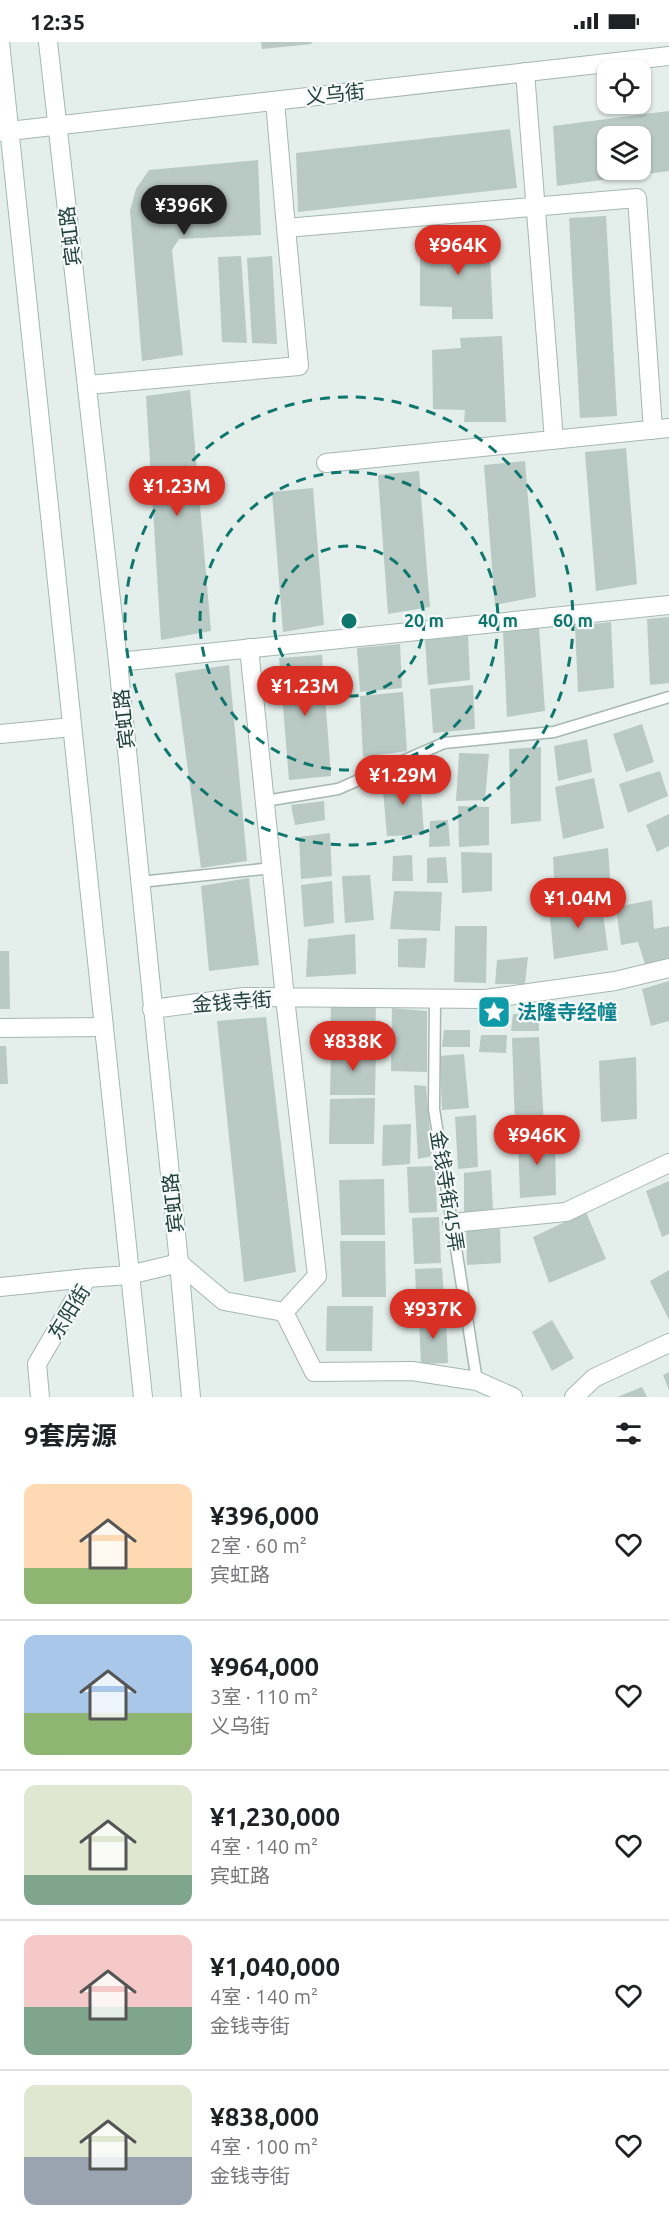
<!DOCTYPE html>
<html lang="zh">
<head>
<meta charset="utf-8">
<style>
  body { margin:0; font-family:Ubuntu,"Noto Sans SC",sans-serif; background:#f2f2f2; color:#202124; height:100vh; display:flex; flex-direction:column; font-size:22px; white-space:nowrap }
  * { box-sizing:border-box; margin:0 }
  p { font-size:20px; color:#757577 }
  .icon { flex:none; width:33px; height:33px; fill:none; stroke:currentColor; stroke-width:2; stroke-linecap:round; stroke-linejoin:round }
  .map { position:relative; height:1355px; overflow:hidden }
  .sheet { display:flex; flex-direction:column; background:#fff; flex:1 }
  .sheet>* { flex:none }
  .tools { position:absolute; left:597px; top:18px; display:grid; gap:12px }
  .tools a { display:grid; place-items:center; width:54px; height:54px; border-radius:12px; background:#fff; box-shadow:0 2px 4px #0004; font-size:30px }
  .price { position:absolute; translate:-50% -51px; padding:0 14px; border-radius:21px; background:#d93025; color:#fff; font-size:20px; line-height:39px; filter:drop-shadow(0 2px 3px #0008) }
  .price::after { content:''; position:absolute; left:50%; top:36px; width:18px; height:14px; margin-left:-9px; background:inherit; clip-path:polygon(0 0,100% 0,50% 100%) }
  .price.current { background:#222; color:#fff }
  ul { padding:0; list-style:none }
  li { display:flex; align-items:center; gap:18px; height:150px; padding:0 24px }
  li+li { border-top:2px solid #e0e0e0 }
  li span { display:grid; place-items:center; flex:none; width:168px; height:120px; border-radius:12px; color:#555 }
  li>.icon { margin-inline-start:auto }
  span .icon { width:72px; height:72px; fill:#fffc; stroke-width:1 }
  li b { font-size:26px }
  h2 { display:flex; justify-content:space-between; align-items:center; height:72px; padding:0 24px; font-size:26px }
  .status { display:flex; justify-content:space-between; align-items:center; height:42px; padding:0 30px; background:#fff; direction:ltr }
  .status svg { height:16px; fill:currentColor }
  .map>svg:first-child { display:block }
  .building { fill:#b9c9c3; fill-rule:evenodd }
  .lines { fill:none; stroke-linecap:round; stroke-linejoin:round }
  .service-casing { stroke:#a6b7b2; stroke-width:13 }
  .minor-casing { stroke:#a6b7b2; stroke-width:20 }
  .tertiary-casing { stroke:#a6b7b2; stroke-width:20 }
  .secondary-casing { stroke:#a1bab2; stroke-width:20 }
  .service { stroke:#fff; stroke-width:10 }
  .minor { stroke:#fff; stroke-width:18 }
  .tertiary { stroke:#fff; stroke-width:18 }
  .secondary { stroke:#fff; stroke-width:18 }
  .ring { fill:none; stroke:#0f766e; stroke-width:3; stroke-dasharray:10 8 }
  .labels { text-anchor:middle; stroke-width:4.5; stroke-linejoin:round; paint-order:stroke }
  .street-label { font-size:20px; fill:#22413a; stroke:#f5faf8 }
  .culture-label { font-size:20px; font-weight:bold; fill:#0d838f; stroke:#f5faf8; text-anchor:start }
  .centre { fill:#0f766e; stroke:#f5faf8; stroke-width:3 }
  .ring-label { font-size:18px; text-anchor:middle; font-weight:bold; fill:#0f766e; stroke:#f5faf8; stroke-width:4.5; stroke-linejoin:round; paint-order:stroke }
</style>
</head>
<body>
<div class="status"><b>12:35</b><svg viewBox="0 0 49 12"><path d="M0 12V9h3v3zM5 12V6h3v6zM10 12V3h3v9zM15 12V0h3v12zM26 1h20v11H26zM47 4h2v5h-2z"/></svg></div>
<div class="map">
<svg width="669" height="1355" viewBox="0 0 669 1355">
  <rect width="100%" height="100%" fill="#e4eeea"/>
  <path class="building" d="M261 0H311L312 2 262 7Z
    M669 69V129L557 144 553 84ZM608 94H640V128H608Z
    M510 87 517 146 298 170 296 111Z
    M258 118 261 193 179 197 172 208 183 313 142 319 130 169 136 147 149 128Z
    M606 174 617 374 580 376 569 176Z
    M489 191 493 277H452V265L420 264V205L448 203 447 193Z
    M241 214 247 301 222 300 218 215Z
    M272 214 277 302 252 301 247 216Z
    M502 294 506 380H464L465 368 433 367 432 308 461 306 460 296Z
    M190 348 211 589 161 598 146 354Z
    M626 406 637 542 596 549 585 410Z
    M525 419 536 555 495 563 484 423Z
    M419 429 430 565 388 572 378 433Z
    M313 446 324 583 283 590 272 450Z
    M669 575V641L650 643 647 577Z
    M611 580 614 646 578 650 575 584Z
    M539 585 545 669 507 675 503 589Z
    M468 594 470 638 428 643 425 598Z
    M400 602 402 646 360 650 357 606Z
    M322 613 331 734 289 738 279 616Z
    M229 623 247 819 201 826 175 631Z
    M473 643 475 687 433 691 430 647Z
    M403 650 407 709 363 715 360 654Z
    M642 682 654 720 626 730 613 692Z
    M587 697 592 730 558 739 554 704Z
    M541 705V779L511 782 509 707Z
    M459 711 489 712 485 758 456 759Z
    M660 729 668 754 628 771 619 742Z
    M420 734 424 793 387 794 382 737Z
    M594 736 604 786 563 797 555 745Z
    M324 759 325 778 295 783 291 763Z
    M458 764 489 765V803L459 805Z
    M669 772V804L657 810 646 783Z
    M448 778 450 804 429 805 430 779Z
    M330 791 332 834 301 837 299 795Z
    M608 806 611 847 555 855 553 815Z
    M461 810 492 811V849L462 851Z
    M412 813 413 839H392L393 814Z
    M446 815 448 841H427V816Z
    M370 833 374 878 345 881 342 834Z
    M249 836 259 923 209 929 201 844Z
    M332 839 334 881 304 885 301 843Z
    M394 849 442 850 440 889 390 887Z
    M601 858 608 908 554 917 549 865Z
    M652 858 654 887 669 884V919L646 925 638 900 621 903 616 865Z
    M455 884H487L486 941 454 940Z
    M355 892 356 932 306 935 308 897Z
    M427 896 425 926 398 925V897Z
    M0 909H9L10 967H0Z
    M528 915 525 942H495L497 918Z
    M669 939V979L651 984 642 947Z
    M376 960 375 1006H330L331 961Z
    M392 966 427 969V1030L391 1029Z
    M513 972H539V989H511Z
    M266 975 296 1230 244 1240 217 979Z
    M444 988H470V1005H442Z
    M481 993H507L506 1011 479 1010Z
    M539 995 544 1084H515L512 996Z
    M0 1004H6L8 1042H0Z
    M331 1008H376L375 1053H330Z
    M464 1012 469 1066 442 1068 440 1014Z
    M636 1015 637 1077 601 1080 599 1019Z
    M414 1043 426 1044 432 1114 418 1117Z
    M375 1056 374 1102H329L330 1057Z
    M476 1073 478 1125 458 1127 455 1075Z
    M411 1082 410 1122 382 1124 383 1083Z
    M555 1091 556 1153 520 1156 518 1095Z
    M435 1124 437 1170 409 1171 407 1125Z
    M491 1128 493 1170 464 1173V1131Z
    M384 1137 385 1193H341L339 1138Z
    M669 1139V1192L662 1195 646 1149Z
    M586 1170 606 1217 549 1241 533 1195Z
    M439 1175 441 1221 414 1222 412 1176Z
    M500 1187 501 1221 467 1223 466 1188Z
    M340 1199H385L386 1255H342Z
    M442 1226 445 1272 417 1273 415 1227Z
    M669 1228V1278L650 1239Z
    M327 1264H373L372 1309H326Z
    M446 1275 448 1321 421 1322 419 1276Z
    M552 1278 574 1316 552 1329 532 1290Z
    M669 1330V1348L663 1333Z
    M642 1345 647 1355H617Z"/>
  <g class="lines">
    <g class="service-casing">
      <path id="service" d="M265 759 338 747 444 701 554 690 669 655
        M140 840 272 826
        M435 957 434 1067 477 1339"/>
    </g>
    <g class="minor-casing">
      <path id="minor" d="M525 30 554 398
        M275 59 286 186 637 156 653 388
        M88 343 299 324 286 186
        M326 421 669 386
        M249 606 285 956 317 1234 284 1270
        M118 620 669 563
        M0 692 72 685
        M152 967 244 955 485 957 615 939 669 926
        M0 986 104 985
        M452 1181 566 1170 669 1121
        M179 1221 224 1259 284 1270 314 1330 412 1329 477 1339 513 1355
        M0 1245 87 1236
        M574 1355 594 1336 669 1301"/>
    </g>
    <g class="tertiary-casing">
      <path id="tertiary" d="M0 90 669 14
        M40 1355 37 1322 87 1236 129 1233 179 1221"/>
    </g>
    <g class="secondary-casing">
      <path id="secondary" d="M0 0 143 1355
        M48 0 118 620 179 1221 191 1355"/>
    </g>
    <use href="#service" class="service"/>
    <use href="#minor" class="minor"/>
    <use href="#tertiary" class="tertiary"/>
    <use href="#secondary" class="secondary"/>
  </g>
  <g class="ring">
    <circle cx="349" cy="579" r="75"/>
    <circle cx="349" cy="579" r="149"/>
    <circle cx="349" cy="579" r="224"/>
  </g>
  <defs>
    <g id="sight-square" transform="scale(1.725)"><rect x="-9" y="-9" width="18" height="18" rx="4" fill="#0f9aa8" stroke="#f5faf8"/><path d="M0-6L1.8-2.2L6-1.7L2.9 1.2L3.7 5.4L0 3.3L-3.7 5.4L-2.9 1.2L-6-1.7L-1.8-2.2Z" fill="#fff"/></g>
  </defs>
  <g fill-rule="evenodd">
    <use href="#sight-square" x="494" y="970"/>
  </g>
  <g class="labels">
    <g class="street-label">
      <text transform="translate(335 52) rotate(-6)" y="7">义乌街</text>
      <text transform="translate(70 194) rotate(-97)" y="7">宾虹路</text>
      <text transform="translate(124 677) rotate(-96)" y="7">宾虹路</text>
      <text transform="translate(232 960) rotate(-4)" y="7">金钱寺街</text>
      <text transform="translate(447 1149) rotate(81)" y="7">金钱寺街45弄</text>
      <text transform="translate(173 1161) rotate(-96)" y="7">宾虹路</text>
      <text transform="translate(69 1270) rotate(-58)" y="7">东阳街</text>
    </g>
    <g class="culture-label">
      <text x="517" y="977">法隆寺经幢</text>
    </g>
  </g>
  <circle cx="349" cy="579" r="9" class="centre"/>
  <g class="ring-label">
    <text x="424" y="585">20 m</text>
    <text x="498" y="585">40 m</text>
    <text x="573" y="585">60 m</text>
  </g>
</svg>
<div class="tools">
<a><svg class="icon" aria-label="locate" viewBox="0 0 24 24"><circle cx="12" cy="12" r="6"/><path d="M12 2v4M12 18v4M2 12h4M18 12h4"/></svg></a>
<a><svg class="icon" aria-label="layers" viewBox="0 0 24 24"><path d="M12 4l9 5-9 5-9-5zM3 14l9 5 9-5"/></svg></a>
</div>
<b class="price current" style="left:184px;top:194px">¥396K</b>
<b class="price" style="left:458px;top:234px">¥964K</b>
<b class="price" style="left:177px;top:475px">¥1.23M</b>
<b class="price" style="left:305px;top:675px">¥1.23M</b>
<b class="price" style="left:403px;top:764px">¥1.29M</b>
<b class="price" style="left:578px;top:887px">¥1.04M</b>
<b class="price" style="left:353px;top:1030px">¥838K</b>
<b class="price" style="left:537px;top:1124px">¥946K</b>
<b class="price" style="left:433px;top:1298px">¥937K</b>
</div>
<section class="sheet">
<h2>9套房源<svg class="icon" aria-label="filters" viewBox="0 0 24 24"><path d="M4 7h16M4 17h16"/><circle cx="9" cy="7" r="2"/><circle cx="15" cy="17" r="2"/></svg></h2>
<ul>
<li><span style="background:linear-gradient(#ffd9b3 70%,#8fb573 0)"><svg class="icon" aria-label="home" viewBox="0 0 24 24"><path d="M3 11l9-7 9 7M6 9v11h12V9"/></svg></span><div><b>¥396,000</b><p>2室 · 60 m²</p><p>宾虹路</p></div><svg class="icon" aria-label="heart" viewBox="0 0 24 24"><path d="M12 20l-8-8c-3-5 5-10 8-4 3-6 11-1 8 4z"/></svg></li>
<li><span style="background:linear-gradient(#a9c7e8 65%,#8fb573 0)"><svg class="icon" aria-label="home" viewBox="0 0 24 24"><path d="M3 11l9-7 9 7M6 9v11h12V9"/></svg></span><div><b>¥964,000</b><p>3室 · 110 m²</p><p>义乌街</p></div><svg class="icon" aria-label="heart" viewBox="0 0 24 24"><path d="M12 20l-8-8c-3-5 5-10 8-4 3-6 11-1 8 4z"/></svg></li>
<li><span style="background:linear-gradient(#dfe7d0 75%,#7fa58c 0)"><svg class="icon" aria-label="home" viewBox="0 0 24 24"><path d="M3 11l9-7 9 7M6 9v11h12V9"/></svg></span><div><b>¥1,230,000</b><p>4室 · 140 m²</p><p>宾虹路</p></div><svg class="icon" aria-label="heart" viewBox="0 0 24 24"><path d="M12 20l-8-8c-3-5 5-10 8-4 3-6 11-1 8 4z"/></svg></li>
<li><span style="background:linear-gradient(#f6c9c9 60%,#7fa58c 0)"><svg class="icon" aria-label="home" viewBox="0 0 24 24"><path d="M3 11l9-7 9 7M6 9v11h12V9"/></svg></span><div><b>¥1,040,000</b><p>4室 · 140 m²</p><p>金钱寺街</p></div><svg class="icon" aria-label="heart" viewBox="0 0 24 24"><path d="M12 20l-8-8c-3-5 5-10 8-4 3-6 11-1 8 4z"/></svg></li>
<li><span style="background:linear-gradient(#dfe7d0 60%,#9aa5b1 0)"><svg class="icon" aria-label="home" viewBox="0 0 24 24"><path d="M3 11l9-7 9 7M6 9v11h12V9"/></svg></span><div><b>¥838,000</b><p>4室 · 100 m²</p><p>金钱寺街</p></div><svg class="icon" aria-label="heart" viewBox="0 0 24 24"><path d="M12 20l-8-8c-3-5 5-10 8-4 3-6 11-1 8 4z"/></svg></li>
</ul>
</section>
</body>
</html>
